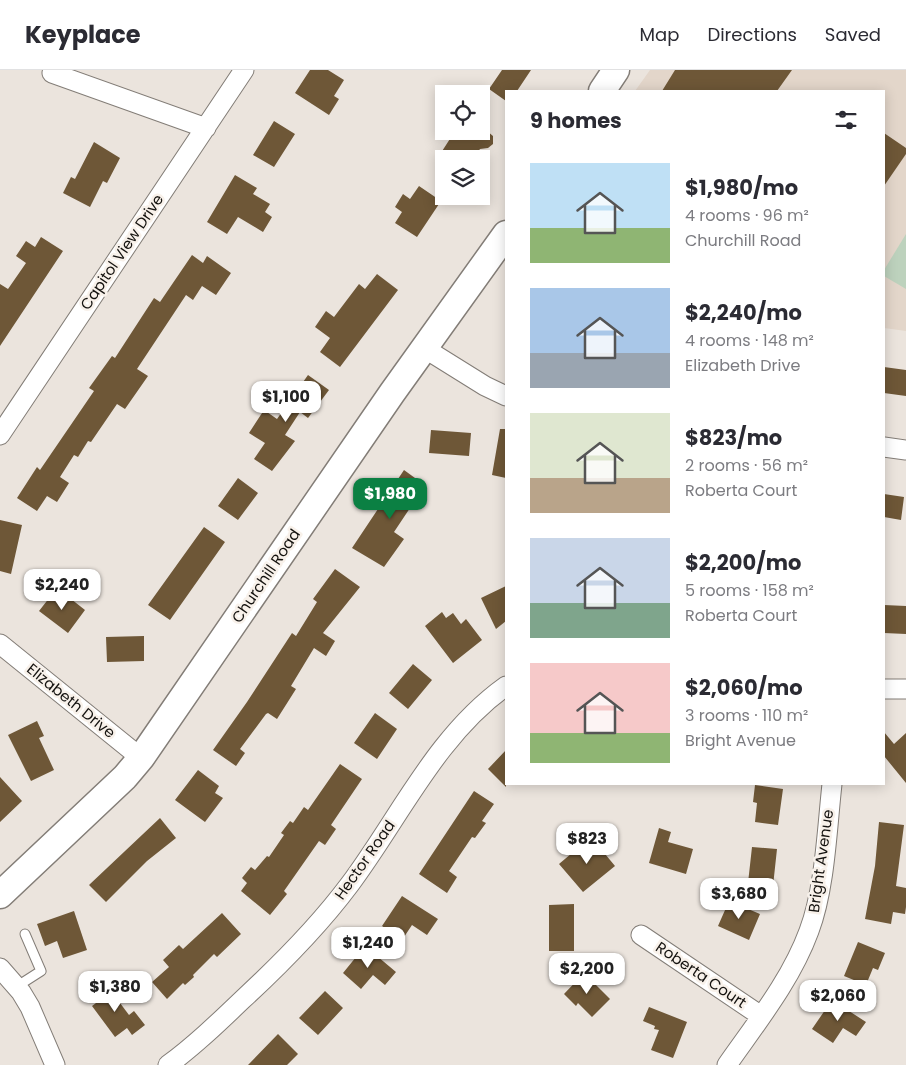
<!DOCTYPE html>
<html lang="en">
<head>
<meta charset="utf-8">
<style>
  body { margin:0; font-family:Poppins,sans-serif; background:#f2f2f3; color:#2b2b33; height:100vh; display:flex; flex-direction:column; font-size:19px; white-space:nowrap }
  * { box-sizing:border-box; margin:0 }
  p { font-size:16px; color:#7c7c81 }
  .icon { flex:none; width:28px; height:28px; fill:none; stroke:currentColor; stroke-width:2; stroke-linecap:round; stroke-linejoin:round }
  .map { position:relative; flex:1; overflow:hidden }
  .drawer { position:absolute; left:505px; top:20px; width:380px; height:695px; display:flex; flex-direction:column; background:#fff; border-radius:0px; box-shadow:0 2px 12px #0003 }
  .drawer>* { flex:none }
  .buttons { position:absolute; left:435px; top:15px; display:grid; gap:10px }
  .buttons a { display:grid; place-items:center; width:55px; height:55px; border-radius:0px; background:#fff; box-shadow:0 2px 12px #0003; font-size:25px }
  .price { position:absolute; translate:-50% -42px; padding:0 11px; border-radius:10px; background:#fff; color:#222; font-size:16px; line-height:32px; filter:drop-shadow(0 1px 2px #0008) }
  .price::after { content:''; position:absolute; left:50%; top:30px; width:15px; height:11px; margin-left:-8px; background:inherit; clip-path:polygon(0 0,100% 0,50% 100%) }
  .price.selected { background:#0b8043; color:#fff }
  ul { padding:0; list-style:none }
  li { display:flex; align-items:center; gap:15px; height:125px; padding:0 25px }
  li span { display:grid; place-items:center; flex:none; width:140px; height:100px; border-radius:0px; color:#555 }
  li>.icon { margin-inline-start:auto }
  span .icon { width:60px; height:60px; fill:#fffc; stroke-width:1 }
  li b { font-size:21px }
  h2 { display:flex; justify-content:space-between; align-items:center; height:60px; padding:0 25px; font-size:21px }
  header { display:flex; align-items:center; gap:30px; box-sizing:border-box; height:70px; padding:0 25px; background:#fff; border-bottom:1px solid #e1e1e2 }
  header strong { font-size:24px }
  nav { display:flex; gap:28px; margin-inline-start:auto; font-size:18px }
  .map>svg:first-child { display:block }
  .built { fill:#e3d6ca }
  .green { fill:#bdd2bd }
  .building { fill:#6e5737 }
  .lines { fill:none; stroke-linecap:round; stroke-linejoin:round }
  .lane-casing { stroke:#837d77; stroke-width:11 }
  .street-casing { stroke:#837d77; stroke-width:21 }
  .secondary-casing { stroke:#837d77; stroke-width:29 }
  .lane { stroke:#fff; stroke-width:9 }
  .street { stroke:#fff; stroke-width:19 }
  .secondary { stroke:#fff; stroke-width:26 }
  .labels { text-anchor:middle; stroke-width:5; stroke-linejoin:round; paint-order:stroke }
  .street-label { font-size:15px; fill:#14120f; stroke:#f8f1ea }
</style>
</head>
<body>
<header>
<strong>Keyplace</strong>
<nav><a>Map</a><a>Directions</a><a>Saved</a></nav>
</header>
<div class="map">
<svg width="906" height="995" viewBox="0 0 906 995">
  <rect width="100%" height="100%" fill="#ebe4dd"/>
  <path class="built" d="M650 0H906V261L884 258V21H635Z"/>
  <path class="green" d="M906 164V219L884 206V200Z"/>
  <path class="building" d="M310 0H328L344 10 334 26 339 29 329 45 295 23Z
    M502 0H531L517 21H506V31L489 19Z
    M675 0H792L777 21H662Z
    M274 51 295 64 274 97 253 85Z
    M455 61H487L493 66V74L488 78 480 79 473 89H437Z
    M884 63 906 78V84L884 116Z
    M94 72 120 88 107 113 103 111 90 137 63 123 71 107 75 109Z
    M235 105 257 118 253 124 270 134 265 142 272 147 263 162 238 147 227 164 207 152Z
    M419 116 441 131 417 167 395 153 402 142 395 137 403 124 410 129Z
    M41 167 63 181 0 276V214L8 219 26 193 16 186 26 171 35 177Z
    M192 185 203 193 207 186 231 203 216 225 202 216 193 230 186 225 137 299 148 306 125 339 117 334 91 372 88 371 78 387 74 385 60 407 69 413 57 432 47 426 37 441 17 428 37 397 40 400 94 321 89 318 112 286 115 288 154 228 160 232Z
    M377 204 398 220 340 297 320 282 330 268 315 257 326 241 334 247 359 214 365 219Z
    M884 297 906 300V326L884 323Z
    M308 305 329 320 308 348 300 342 285 365 295 371 272 401 254 389 265 373 249 363 264 340 277 349Z
    M500 359H506V408L492 405Z
    M431 360 471 363 469 386 429 383Z
    M404 400 426 416V421L419 431 416 429 394 462 404 469 384 497 352 478Z
    M238 408 258 423 238 450 218 436Z
    M884 424 904 427 901 450 884 447Z
    M0 450 22 455 11 504 0 501Z
    M204 457 225 472 170 550 148 535Z
    M335 499 360 517 323 563 335 571 326 586 314 578 291 616 296 619 277 649 268 643 266 644 240 679 245 683 236 696 213 680 247 632 292 563 296 566 317 532 313 529Z
    M506 516V551L496 559 481 528Z
    M57 518 85 540 68 563 39 541Z
    M884 535 906 536V564L884 563Z
    M442 542 446 548 453 543 461 554 466 549 482 570 453 593 425 556Z
    M144 566V591L107 592 106 567Z
    M413 594 432 610 408 639 389 623Z
    M375 643 397 659 377 689 354 673Z
    M37 651 44 666 39 668 54 700 31 711 8 665Z
    M884 662 894 674 906 663V713L884 686Z
    M506 680V717L488 699Z
    M340 694 362 709 331 755 336 759 325 775 319 771 284 821 287 824 270 845 241 821 247 813 242 808 251 797 255 800 267 786 269 787 284 765 281 763 290 751 293 753 304 737 308 740Z
    M198 700 219 716 215 723 223 728 205 752 175 730Z
    M0 707 22 731 0 752Z
    M755 715 783 719 778 755 755 752 757 733 753 732Z
    M474 721 494 734 482 751 486 753 475 768 472 767 449 801 457 807 447 823 419 804Z
    M160 748 176 768 147 791 106 832 89 815Z
    M879 752 904 755 896 816 906 818V837L905 844 893 842 891 854 865 849 875 796Z
    M659 758 671 762 668 772 693 779 686 804 649 793Z
    M591 767 615 796 583 822 559 794Z
    M752 777 777 779 773 816 748 813Z
    M402 826 438 849 427 865 412 855 402 870 382 856Z
    M729 831 760 844 749 870 718 856Z
    M574 834V881H549V835Z
    M74 841 87 880 63 888 57 871 45 876 37 854Z
    M222 843 241 864 217 887 214 884 193 905 194 907 185 915 183 913 167 929 152 912 169 897 163 890 179 875 183 879Z
    M858 872 885 883 878 900 873 898 866 915 844 906Z
    M365 876 396 902 385 915 373 905 361 919 343 903Z
    M584 903 610 929 592 947 578 933 576 936 564 924Z
    M101 916 108 924 111 921 129 945 134 941 145 955 132 965 127 958 115 967 92 936 96 933 89 925Z
    M325 921 343 938 318 965 299 948Z
    M832 930 866 952 856 966 843 958 833 973 812 959Z
    M649 937 687 952 673 988 651 980 659 960 654 959 655 956 643 951Z
    M278 964 298 984 287 995H248Z"/>
  <g class="lines">
    <g class="lane-casing">
      <path id="lane" d="M16 917 41 901 25 864"/>
    </g>
    <g class="street-casing">
      <path id="street" d="M52 3 206 58
        M424 278 485 316 506 326
        M0 365 244 0
        M884 377 906 380
        M0 574 141 688
        M884 619H906
        M641 865 761 946
        M0 898 21 922 30 937 55 995
        M168 995C194 976 218 953 242 930 281 894 318 857 350 814 400 747 436 666 506 616
        M727 995C757 952 791 910 809 861 825 819 827 759 832 714"/>
    </g>
    <g class="secondary-casing">
      <path id="secondary" d="M602 21 616 0
        M0 825 125 707 141 688 392 323 506 164"/>
    </g>
    <use href="#lane" class="lane"/>
    <use href="#street" class="street"/>
    <use href="#secondary" class="secondary"/>
  </g>
  <g class="labels">
    <g class="street-label">
      <text transform="translate(122 182) rotate(-56)" y="5">Capitol View Drive</text>
      <text transform="translate(266 506) rotate(-56)" y="5">Churchill Road</text>
      <text transform="translate(71 631) rotate(39)" y="5">Elizabeth Drive</text>
      <text transform="translate(365 790) rotate(-55)" y="5">Hector Road</text>
      <text transform="translate(821 791) rotate(-82)" y="5">Bright Avenue</text>
      <text transform="translate(701 905) rotate(34)" y="5">Roberta Court</text>
    </g>
  </g>
</svg>
<div class="buttons">
<a><svg class="icon" aria-label="locate" viewBox="0 0 24 24"><circle cx="12" cy="12" r="6"/><path d="M12 2v4M12 18v4M2 12h4M18 12h4"/></svg></a>
<a><svg class="icon" aria-label="layers" viewBox="0 0 24 24"><path d="M12 4l9 5-9 5-9-5zM3 14l9 5 9-5"/></svg></a>
</div>
<b class="price" style="left:286px;top:353px">$1,100</b>
<b class="price selected" style="left:390px;top:450px">$1,980</b>
<b class="price" style="left:62px;top:541px">$2,240</b>
<b class="price" style="left:587px;top:795px">$823</b>
<b class="price" style="left:739px;top:850px">$3,680</b>
<b class="price" style="left:368px;top:899px">$1,240</b>
<b class="price" style="left:587px;top:925px">$2,200</b>
<b class="price" style="left:115px;top:943px">$1,380</b>
<b class="price" style="left:838px;top:952px">$2,060</b>
<section class="drawer">
<h2>9 homes<svg class="icon" aria-label="filters" viewBox="0 0 24 24"><path d="M4 7h16M4 17h16"/><circle cx="9" cy="7" r="2"/><circle cx="15" cy="17" r="2"/></svg></h2>
<ul>
<li><span style="background:linear-gradient(#bfe0f5 65%,#8fb573 0)"><svg class="icon" aria-label="home" viewBox="0 0 24 24"><path d="M3 11l9-7 9 7M6 9v11h12V9"/></svg></span><div><b>$1,980/mo</b><p>4 rooms · 96 m²</p><p>Churchill Road</p></div></li>
<li><span style="background:linear-gradient(#a9c7e8 65%,#9aa5b1 0)"><svg class="icon" aria-label="home" viewBox="0 0 24 24"><path d="M3 11l9-7 9 7M6 9v11h12V9"/></svg></span><div><b>$2,240/mo</b><p>4 rooms · 148 m²</p><p>Elizabeth Drive</p></div></li>
<li><span style="background:linear-gradient(#dfe7d0 65%,#b9a48a 0)"><svg class="icon" aria-label="home" viewBox="0 0 24 24"><path d="M3 11l9-7 9 7M6 9v11h12V9"/></svg></span><div><b>$823/mo</b><p>2 rooms · 56 m²</p><p>Roberta Court</p></div></li>
<li><span style="background:linear-gradient(#c9d6e8 65%,#7fa58c 0)"><svg class="icon" aria-label="home" viewBox="0 0 24 24"><path d="M3 11l9-7 9 7M6 9v11h12V9"/></svg></span><div><b>$2,200/mo</b><p>5 rooms · 158 m²</p><p>Roberta Court</p></div></li>
<li><span style="background:linear-gradient(#f6c9c9 70%,#8fb573 0)"><svg class="icon" aria-label="home" viewBox="0 0 24 24"><path d="M3 11l9-7 9 7M6 9v11h12V9"/></svg></span><div><b>$2,060/mo</b><p>3 rooms · 110 m²</p><p>Bright Avenue</p></div></li>
</ul>
</section>
</div>
</body>
</html>
